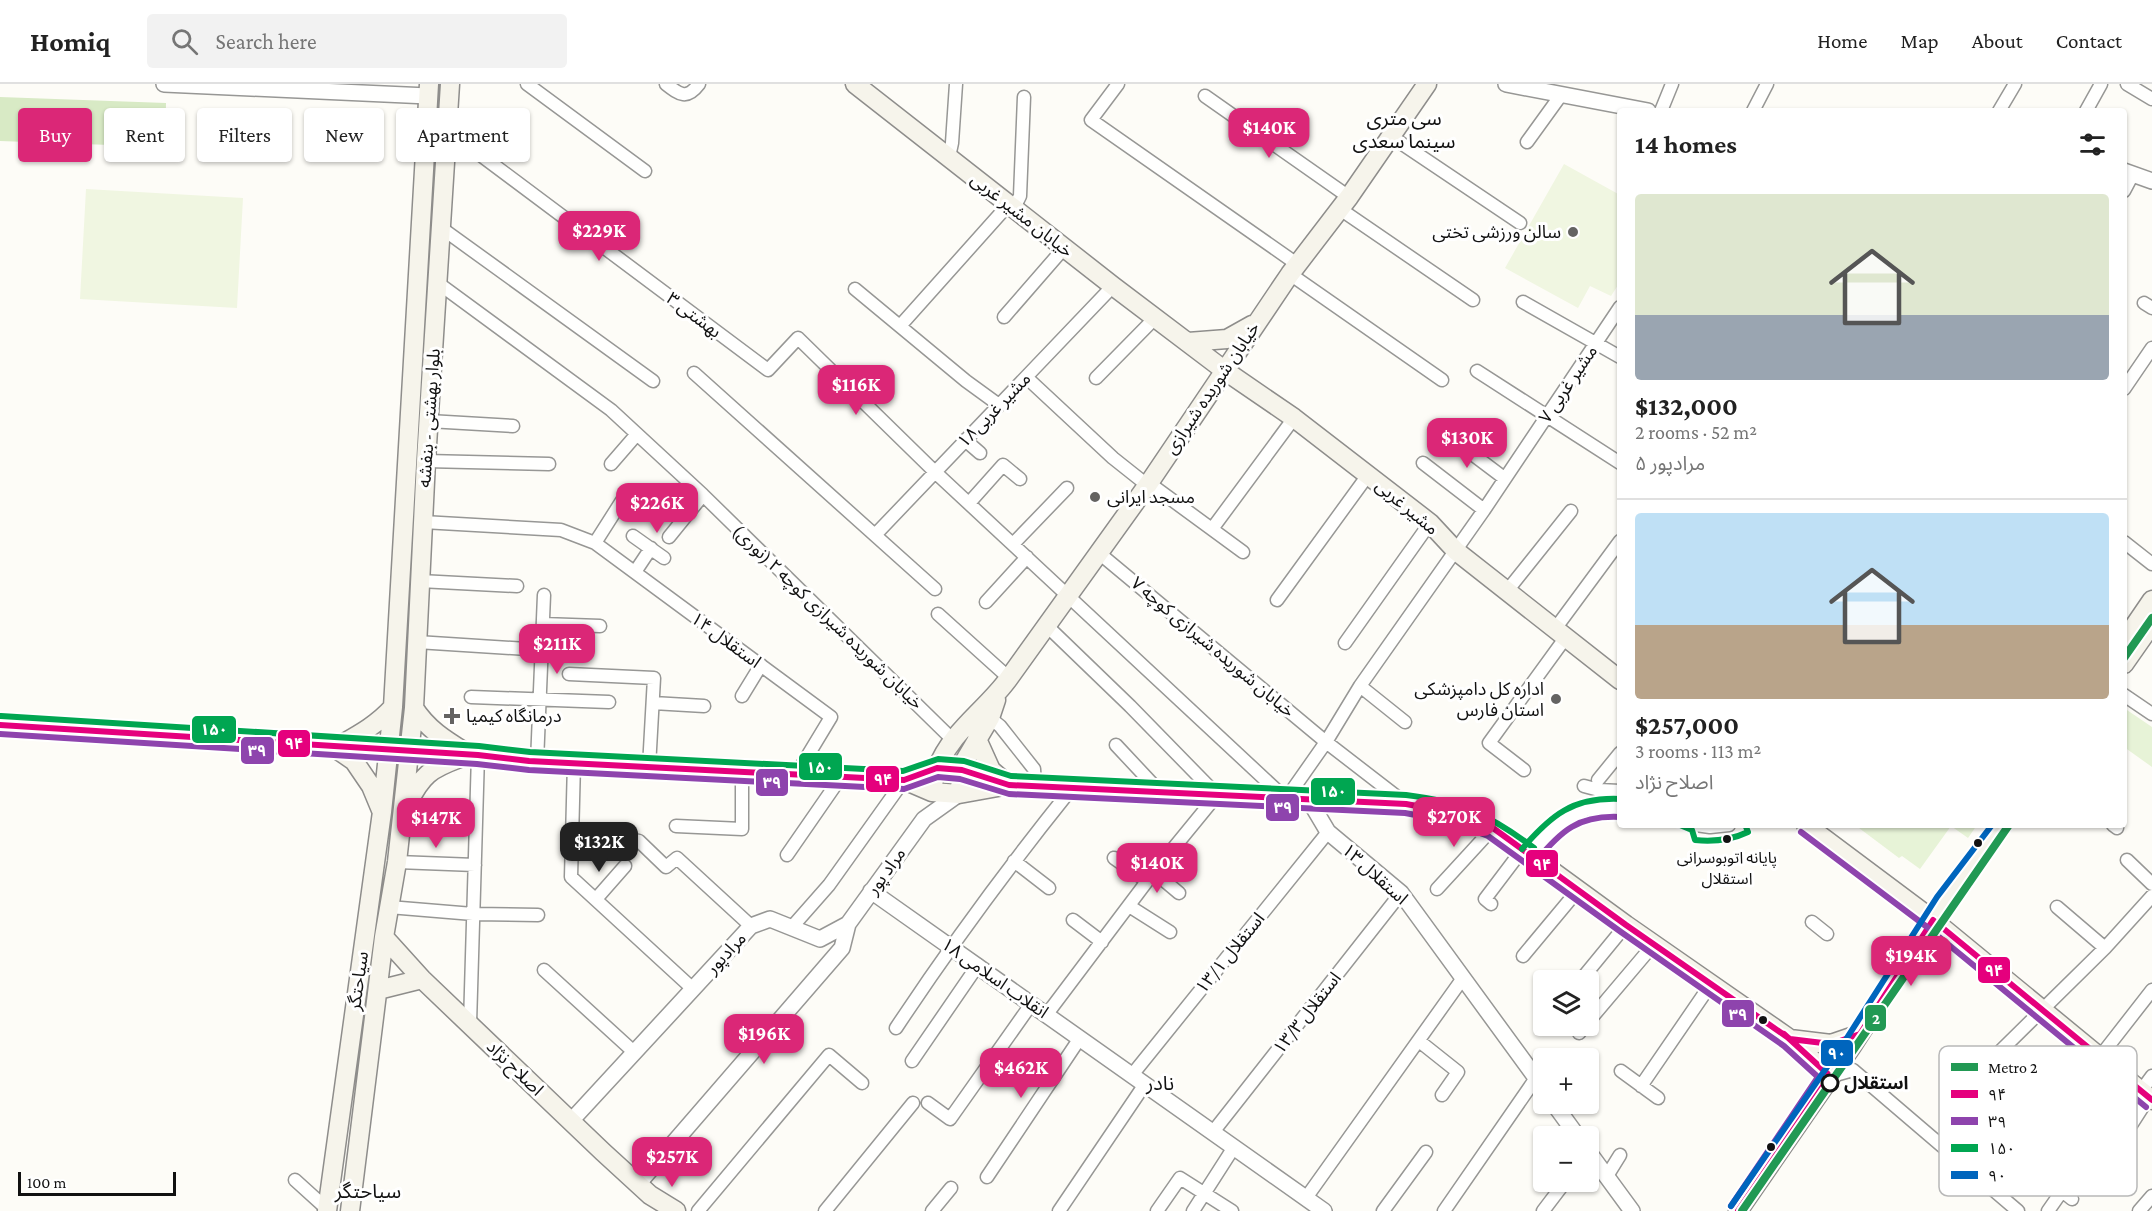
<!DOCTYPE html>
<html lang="en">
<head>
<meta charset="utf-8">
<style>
  body { margin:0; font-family:"Crimson Pro","Noto Sans Arabic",serif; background:#f2f2f2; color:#222; height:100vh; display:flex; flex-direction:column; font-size:22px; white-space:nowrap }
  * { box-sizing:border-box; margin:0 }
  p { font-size:20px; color:#767676 }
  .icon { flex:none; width:33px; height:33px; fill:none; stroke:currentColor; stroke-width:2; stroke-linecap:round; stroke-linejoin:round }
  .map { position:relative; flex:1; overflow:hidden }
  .drawer { position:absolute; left:1617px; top:24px; width:510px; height:720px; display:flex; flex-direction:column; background:#fff; border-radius:6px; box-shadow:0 2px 4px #0004 }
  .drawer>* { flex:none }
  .top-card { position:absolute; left:18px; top:24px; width:570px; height:54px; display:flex; gap:12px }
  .fabs { position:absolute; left:1533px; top:886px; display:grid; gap:12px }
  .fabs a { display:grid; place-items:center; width:66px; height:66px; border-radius:6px; background:#fff; box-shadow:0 2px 4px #0004; font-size:30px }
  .scale { position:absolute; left:18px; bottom:15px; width:158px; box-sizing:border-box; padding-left:6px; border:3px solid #111; border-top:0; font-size:16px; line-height:21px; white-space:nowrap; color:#111; -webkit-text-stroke:4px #fff; paint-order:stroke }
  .price { position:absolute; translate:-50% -51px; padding:0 14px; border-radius:12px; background:#db2777; color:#fff; font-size:20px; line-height:39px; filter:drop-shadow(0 2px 3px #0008) }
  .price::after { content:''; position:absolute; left:50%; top:36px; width:18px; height:14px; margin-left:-9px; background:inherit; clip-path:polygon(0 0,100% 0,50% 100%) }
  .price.on { background:#222; color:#fff }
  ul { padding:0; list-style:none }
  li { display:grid; align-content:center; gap:12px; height:318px; padding:0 18px }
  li+li { border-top:2px solid #e0e0e0 }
  li span { display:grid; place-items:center; height:186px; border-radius:6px; color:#555 }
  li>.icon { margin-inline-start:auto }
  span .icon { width:108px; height:108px; fill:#fffc; stroke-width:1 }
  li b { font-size:26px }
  h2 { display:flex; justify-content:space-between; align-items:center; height:72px; padding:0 18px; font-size:26px }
  .chip { padding:0 21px; border-radius:6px; background:#fff; box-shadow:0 2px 4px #0004; font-size:21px; line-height:54px }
  .chip.on { background:#db2777; color:#fff }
  header { display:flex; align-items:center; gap:36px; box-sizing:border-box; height:84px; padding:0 30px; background:#fff; border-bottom:2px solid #e0e0e0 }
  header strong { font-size:28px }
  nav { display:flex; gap:33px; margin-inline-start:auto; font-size:21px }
  .search { width:420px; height:54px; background:#f2f2f2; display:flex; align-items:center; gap:15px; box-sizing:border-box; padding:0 21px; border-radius:6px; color:#767676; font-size:22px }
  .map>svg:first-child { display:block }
  .green { fill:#e7f3d7 }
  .forest { fill:#d8eac5 }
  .pitch { fill:#f0f6e1 }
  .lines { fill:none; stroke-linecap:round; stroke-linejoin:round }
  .minor-casing { stroke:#979795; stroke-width:15 }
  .tertiary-casing { stroke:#979795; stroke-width:18 }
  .secondary-casing { stroke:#8e8d8b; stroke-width:21 }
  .minor { stroke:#fffffe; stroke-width:12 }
  .tertiary { stroke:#fffffe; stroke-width:15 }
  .secondary { stroke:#f6f4eb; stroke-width:18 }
  .bus-1-casing { stroke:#fff; stroke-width:10 }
  .bus-2-casing { stroke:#fff; stroke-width:10 }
  .bus-3-casing { stroke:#fff; stroke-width:10 }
  .bus-4-casing { stroke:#fff; stroke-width:10 }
  .bus-1 { stroke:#e5007d; stroke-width:6 }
  .bus-2 { stroke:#8e44ad; stroke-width:6 }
  .bus-3 { stroke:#00a651; stroke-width:6 }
  .bus-4 { stroke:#0065bd; stroke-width:6 }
  .metro-1-casing { stroke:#fff; stroke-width:12 }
  .metro-1 { stroke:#229954; stroke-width:8 }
  .poi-dot { fill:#646362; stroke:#fff; stroke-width:2 }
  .bus-dot { fill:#111; stroke:#fff; stroke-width:2 }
  .stop-dot { fill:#fff; stroke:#111; stroke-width:3 }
  .labels { text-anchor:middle; stroke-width:6; stroke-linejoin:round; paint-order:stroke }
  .bus-label { font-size:16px; fill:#111; stroke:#fff }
  .street-label { font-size:18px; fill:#111; stroke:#fff }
  .poi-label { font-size:18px; fill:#111; stroke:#fff; text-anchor:end }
  .stop-label { font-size:18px; font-weight:bold; fill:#111; stroke:#fff; text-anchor:start }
  .neighbourhood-label { font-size:20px; fill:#111; stroke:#fff }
  .key { fill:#fff; stroke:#b8b8b8; stroke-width:1.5 }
  .key-label { font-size:16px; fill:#111 }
  .line-badge { stroke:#fff; stroke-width:2 }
  .badge-label { font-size:16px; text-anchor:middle; font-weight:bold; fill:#fff }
</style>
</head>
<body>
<header>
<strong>Homiq</strong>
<div class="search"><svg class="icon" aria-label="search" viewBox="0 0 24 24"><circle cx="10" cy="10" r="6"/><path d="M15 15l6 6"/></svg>Search here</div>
<nav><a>Home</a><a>Map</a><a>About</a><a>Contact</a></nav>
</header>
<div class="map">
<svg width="2152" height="1127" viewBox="0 0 2152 1127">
  <rect width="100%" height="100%" fill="#fdfcf7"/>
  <path class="green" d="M2124 624 2152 643V683L2124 663Z
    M1855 741H1977L1968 754 1951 742 1920 785 1902 772 1899 774Z"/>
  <path class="forest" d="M0 13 166 19 165 63 0 57Z"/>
  <path class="pitch" d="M1564 80 1620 111V198L1611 212 1590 202 1578 224 1505 184Z
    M86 105 243 114 237 224 80 215Z"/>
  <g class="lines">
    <g class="minor-casing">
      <path id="minor" d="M527 0 645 87
        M666 0C680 11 687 16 699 0
        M1118 0 1091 36 1297 180
        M2127 0 2152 15
        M1205 12 1349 113
        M1661 27 1672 0
        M1753 27 1767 0
        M1999 27 2015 0
        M2086 27 2101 0
        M447 46 768 286 798 254 935 388 1286 715 1326 658 1360 602 1484 426 1620 223
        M1392 53 1520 139
        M1527 58 1561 11
        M949 73 952 59 956 0
        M2124 107 2133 90
        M1014 124 1020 112 1024 13
        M1340 125 1473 216
        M440 143 653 297
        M1290 190 1442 296
        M438 199 611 326 703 411 953 656
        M855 205 966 297 999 321
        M1523 218 1620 273
        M2144 219 2152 224
        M1004 233 1064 164
        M900 242 1009 120
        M1477 287 1620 379
        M694 289 935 505
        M1026 293 1113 374 1147 401
        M1096 294 1155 234
        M2124 305 2152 264
        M429 337 513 342
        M1447 351 1504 394
        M965 356 980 369
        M426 377 549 380
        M1423 379 1484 426
        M611 380 637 350
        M1149 399 1243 468
        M661 416 685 433
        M970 418 1003 381 1020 395
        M423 438 561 446 595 459 831 633 796 691
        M1212 445 1294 334
        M875 451 1113 202
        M633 452 664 474
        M669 453 703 411
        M2124 458 2152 480
        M595 459 623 415
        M1013 460 1067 404
        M1099 469 1326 658 1405 719
        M635 488 651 464
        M420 497 517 502
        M1507 507 1571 427
        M1277 516 1368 391
        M986 518 1027 473
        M938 530 1009 594
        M543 540 600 542
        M1046 541 1130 622 1217 711 1154 788 1047 930
        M1555 545 1620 457
        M417 558 543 566
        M1345 559 1430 439
        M569 590 654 594 649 683
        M1360 602 1405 638
        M2124 611 2152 630
        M742 612 761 581
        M471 613 609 618
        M653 619 704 622
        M990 634 1000 642 1034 685 1035 702
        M1116 661 1160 708
        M537 678 544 511
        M574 679 571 793 693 905
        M1524 686 1489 659 1566 553
        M1598 696 1620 669
        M1584 702 1599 706 1620 707
        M1696 741 1710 743 1729 741
        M2113 741 2117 744
        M676 742 742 745V688
        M573 750 614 752 639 757 666 783 677 774 751 842
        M787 771 841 693
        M1529 771C1555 739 1576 719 1620 724
        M1114 774 1147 797
        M2127 776 2152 800
        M1014 777 1049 804
        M397 778 475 781
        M1154 788 1179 809
        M1437 805 1493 744
        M596 815 625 782
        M1491 820 1485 815 1522 766
        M1129 822 1170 848
        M389 823 473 830 538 831
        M2057 823 2105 864
        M1073 836 1102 858
        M1812 838 1827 850
        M792 843 829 801 904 696
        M1523 872 1578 806
        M544 886 635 969
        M1580 897 1626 841
        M1588 938 1654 860
        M470 940 478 671
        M896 944C951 861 1010 781 1072 704
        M1579 949 1585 942
        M1419 957 1458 988 1442 1011
        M2099 974 2152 906
        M912 977 978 881
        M1621 987 1658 1014
        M1132 991 1328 748
        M1832 992 1853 986 2018 1127
        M1974 993 2105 864 2152 812
        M1641 1002 1711 900
        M2141 1007 2152 992
        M928 1019 950 1035 1032 919
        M1213 1048 1401 809
        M2106 1080 2149 1013
        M1607 1092 1620 1071
        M987 1093 1080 954
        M295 1096 327 1125
        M1986 1099 2092 968
        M1306 1114 1463 894
        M698 1127 829 971 862 999
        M825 1127 913 1019
        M932 1127 951 1104
        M1059 1127 1145 1000
        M1157 1127 1180 1094 1232 1127
        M1193 1127 1234 1063
        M1383 1127 1426 1068
        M1444 1127 1536 994
        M1543 1127 1565 1098
        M2048 1127 2062 1107 2072 1115
        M2139 1127 2152 1112"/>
    </g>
    <g class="tertiary-casing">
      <path id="tertiary" d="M164 0 428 12
        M1506 0 1648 27
        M2124 87 2152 97
        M1309 716 1328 748 1401 809 1544 1005
        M871 807 1324 1127
        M1554 1020 1578 1053
        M571 1037 751 842 770 835 820 855 848 840
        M1588 1067 1632 1127
        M638 1100 842 864 848 840 924 735 959 710"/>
    </g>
    <g class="secondary-casing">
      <path id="secondary" d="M855 0 1113 202 1224 286 1294 334 1430 439 1456 467 1620 596
        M1188 258 1227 255 1252 241
        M2124 557 2152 516
        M2124 580 2152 540
        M414 624C428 646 447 657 468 670
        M0 641 478 671 529 677 904 696 932 708 959 710 1009 701 1406 720C1437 723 1464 730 1493 744L1626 841 1790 955 1830 992
        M977 655 991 686 1005 698
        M904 696 937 684 962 686 1004 700
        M932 708C933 700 934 692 937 685 950 648 987 625 1009 594L1149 399 1290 190 1349 113 1427 0
        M959 710 964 678 990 634 996 616
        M408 719C422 691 430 685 460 674
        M381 726 371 702 354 677 335 664C356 652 376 642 393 623
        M1806 741 1933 836 2152 1016
        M384 853 422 895 603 1068 650 1111 676 1127
        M378 906 422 895
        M1790 955 1831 960 1860 950
        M327 1127 382 728 393 623 429 0
        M350 1127 384 853 397 778 414 624 426 377 450 0
        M1738 1127 1852 962 1945 818 2003 741"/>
    </g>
    <use href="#minor" class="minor"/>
    <use href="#tertiary" class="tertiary"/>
    <use href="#secondary" class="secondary"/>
    <g class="bus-1-casing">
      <path id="bus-1" d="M0 641 478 671 529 677 904 696 937 684 962 686 1009 701 1406 720 1450 728 1493 744 1626 841 1790 955 1831 960 1860 950 1933 836 2152 1016
        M1738 1127 1830 992 1784 950"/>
    </g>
    <g class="bus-2-casing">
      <path id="bus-2" d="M0 650 477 680 529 686 904 705 938 693 960 695 1009 710 1405 729 1448 737 1488 752 1621 848 1784 962 1818 993 1731 1122
        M1801 748 1927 843 2146 1023
        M1536 777C1561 747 1578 731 1620 733"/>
    </g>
    <g class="bus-3-casing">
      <path id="bus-3" d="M1 632 479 662 530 668 903 687 938 675 964 677 1011 692 1406 711C1462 718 1490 731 1534 764
        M1680 741 1692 746 1695 756C1714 758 1731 756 1748 748L1746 743
        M1522 765C1551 731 1573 713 1620 715"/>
    </g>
    <g class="bus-4-casing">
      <path id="bus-4" d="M1731 1122 1845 957 1937 813 1992 741"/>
    </g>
    <use href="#bus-1" class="bus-1"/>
    <use href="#bus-2" class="bus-2"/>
    <use href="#bus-3" class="bus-3"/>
    <use href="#bus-4" class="bus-4"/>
    <g class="metro-1-casing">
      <path id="metro-1" d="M2124 574 2152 534
        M1742 1127 2009 741"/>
    </g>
    <use href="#metro-1" class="metro-1"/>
  </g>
  <g class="poi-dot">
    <circle cx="1573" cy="148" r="6"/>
    <circle cx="1095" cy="413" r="6"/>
    <circle cx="1556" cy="615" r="6"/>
    <path d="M449 623h6v6h6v6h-6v6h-6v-6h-6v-6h6z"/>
  </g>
  <g class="bus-dot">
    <circle cx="1727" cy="755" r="5"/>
    <circle cx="1978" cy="759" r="5"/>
    <circle cx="1763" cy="936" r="5"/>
    <circle cx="1771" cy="1063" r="5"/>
  </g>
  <circle class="stop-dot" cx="1830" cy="999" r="8"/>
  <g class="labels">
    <g class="bus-label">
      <text x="1727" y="779">پایانه اتوبوسرانی<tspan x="1727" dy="21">استقلال</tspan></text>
    </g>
    <g class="street-label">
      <text transform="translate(1022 131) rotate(38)" y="6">خیابان مشیر غربی</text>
      <text transform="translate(694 231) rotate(37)" y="6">بهشتی ۳</text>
      <text transform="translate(1568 300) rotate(-56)" y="6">مشیر غربی ۷</text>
      <text transform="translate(1212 304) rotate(-56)" y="6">خیابان شوریده شیرازی</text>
      <text transform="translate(994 326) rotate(-46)" y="6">مشیر غربی۱۸</text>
      <text transform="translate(429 334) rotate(-86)" y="6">بلوار بهشتی - بنفشه</text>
      <text transform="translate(1407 423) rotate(40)" y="6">مشیر غربی</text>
      <text transform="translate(828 533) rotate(44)" y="6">خیابان شوریده شیرازی کوچه ۲ (نوری)</text>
      <text transform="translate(726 556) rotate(36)" y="6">استقلال ۱۴</text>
      <text transform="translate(1213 563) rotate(40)" y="6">خیابان شوریده شیرازی کوچه ۷</text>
      <text transform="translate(886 787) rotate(-54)" y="6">مراد پور</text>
      <text transform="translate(1375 790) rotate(42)" y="6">۱۳ استقلال</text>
      <text transform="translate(726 869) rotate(-47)" y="6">مرادپور</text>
      <text transform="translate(1230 869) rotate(-51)" y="6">۱۳/۱ استقلال</text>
      <text transform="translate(995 894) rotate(35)" y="6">۱۸ انقلاب اسلامی</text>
      <text transform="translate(358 897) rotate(-82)" y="6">سیاحتگر</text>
      <text transform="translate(1307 929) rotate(-52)" y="6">۱۳/۳ استقلال</text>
      <text transform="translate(515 984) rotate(44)" y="6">اصلاح نژاد</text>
    </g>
    <g class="poi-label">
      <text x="1561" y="154">سالن ورزشی تختی</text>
      <text x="1107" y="419" text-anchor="start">مسجد ایرانی</text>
      <text x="1544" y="611">اداره کل دامپزشکی<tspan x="1544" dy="21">استان فارس</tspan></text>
      <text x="466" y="638" text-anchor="start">درمانگاه کیمیا</text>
    </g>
    <g class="stop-label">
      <text x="1844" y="1005">استقلال</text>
    </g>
    <g class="neighbourhood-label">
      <text x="1404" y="41">سی متری<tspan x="1404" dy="23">سینما سعدی</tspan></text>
      <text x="1160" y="1006">نادر</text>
      <text x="368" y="1114">سیاحتگر</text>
    </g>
  </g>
  <rect x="1939" y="962" width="198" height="150" rx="9" class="key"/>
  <rect x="1951" y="979" width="27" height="8" fill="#229954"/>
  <rect x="1951" y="1006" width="27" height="8" fill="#e5007d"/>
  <rect x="1951" y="1033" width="27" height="8" fill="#8e44ad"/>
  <rect x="1951" y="1060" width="27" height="8" fill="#00a651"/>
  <rect x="1951" y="1087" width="27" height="8" fill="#0065bd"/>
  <g class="key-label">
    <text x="1988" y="989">Metro 2</text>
    <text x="1988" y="1016">۹۴</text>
    <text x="1988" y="1043">۳۹</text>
    <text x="1988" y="1070">۱۵۰</text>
    <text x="1988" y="1097">۹۰</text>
  </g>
  <g class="line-badge">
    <rect x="191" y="631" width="46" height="29" rx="6" fill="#00a651"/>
    <rect x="277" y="645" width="34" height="29" rx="6" fill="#e5007d"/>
    <rect x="240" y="652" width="35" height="29" rx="6" fill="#8e44ad"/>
    <rect x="798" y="668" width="45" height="29" rx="6" fill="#00a651"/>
    <rect x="865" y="681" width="35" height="28" rx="6" fill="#e5007d"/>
    <rect x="755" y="684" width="34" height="29" rx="6" fill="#8e44ad"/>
    <rect x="1310" y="693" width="46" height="29" rx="6" fill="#00a651"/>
    <rect x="1265" y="709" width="35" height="29" rx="6" fill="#8e44ad"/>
    <rect x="1525" y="765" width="34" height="29" rx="6" fill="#e5007d"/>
    <rect x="1977" y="872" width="34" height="28" rx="6" fill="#e5007d"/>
    <rect x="1721" y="915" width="34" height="29" rx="6" fill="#8e44ad"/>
    <rect x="1864" y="920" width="23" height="28" rx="6" fill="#229954"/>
    <rect x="1820" y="955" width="34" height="28" rx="6" fill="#0065bd"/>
  </g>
  <g class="badge-label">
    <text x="214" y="651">۱۵۰</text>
    <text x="294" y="665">۹۴</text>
    <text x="257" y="672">۳۹</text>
    <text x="820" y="689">۱۵۰</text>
    <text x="883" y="701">۹۴</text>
    <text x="772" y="704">۳۹</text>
    <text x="1333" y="713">۱۵۰</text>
    <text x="1283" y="729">۳۹</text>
    <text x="1542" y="786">۹۴</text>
    <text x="1994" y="892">۹۴</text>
    <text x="1738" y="936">۳۹</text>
    <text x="1876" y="940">2</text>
    <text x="1837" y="975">۹۰</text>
  </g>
</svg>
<div class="fabs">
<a><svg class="icon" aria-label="layers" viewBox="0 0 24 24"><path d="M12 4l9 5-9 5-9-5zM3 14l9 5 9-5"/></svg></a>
<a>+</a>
<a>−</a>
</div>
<div class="scale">100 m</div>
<b class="price" style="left:1269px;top:75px">$140K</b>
<b class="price" style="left:599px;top:178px">$229K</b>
<b class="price" style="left:856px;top:332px">$116K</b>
<b class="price" style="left:1467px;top:385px">$130K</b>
<b class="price" style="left:657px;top:450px">$226K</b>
<b class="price" style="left:557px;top:591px">$211K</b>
<b class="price" style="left:1454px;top:764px">$270K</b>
<b class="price" style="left:436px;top:765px">$147K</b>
<b class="price on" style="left:599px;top:789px">$132K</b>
<b class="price" style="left:1157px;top:810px">$140K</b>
<b class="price" style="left:1911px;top:903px">$194K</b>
<b class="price" style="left:764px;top:981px">$196K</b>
<b class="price" style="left:1021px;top:1015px">$462K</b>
<b class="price" style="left:672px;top:1104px">$257K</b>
<div class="top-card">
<a class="chip on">Buy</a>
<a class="chip">Rent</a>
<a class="chip">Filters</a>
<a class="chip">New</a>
<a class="chip">Apartment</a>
</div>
<section class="drawer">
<h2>14 homes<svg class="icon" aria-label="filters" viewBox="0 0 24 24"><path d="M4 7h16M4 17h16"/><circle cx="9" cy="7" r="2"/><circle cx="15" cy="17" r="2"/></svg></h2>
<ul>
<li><span style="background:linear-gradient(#dfe7d0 65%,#9aa5b1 0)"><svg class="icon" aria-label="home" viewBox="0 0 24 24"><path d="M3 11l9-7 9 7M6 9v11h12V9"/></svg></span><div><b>$132,000</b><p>2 rooms · 52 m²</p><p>۵ مرادپور</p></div></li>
<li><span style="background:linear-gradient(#bfe0f5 60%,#b9a48a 0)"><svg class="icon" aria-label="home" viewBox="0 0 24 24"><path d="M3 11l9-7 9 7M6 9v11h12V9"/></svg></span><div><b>$257,000</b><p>3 rooms · 113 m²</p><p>اصلاح نژاد</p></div></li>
</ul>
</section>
</div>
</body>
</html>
